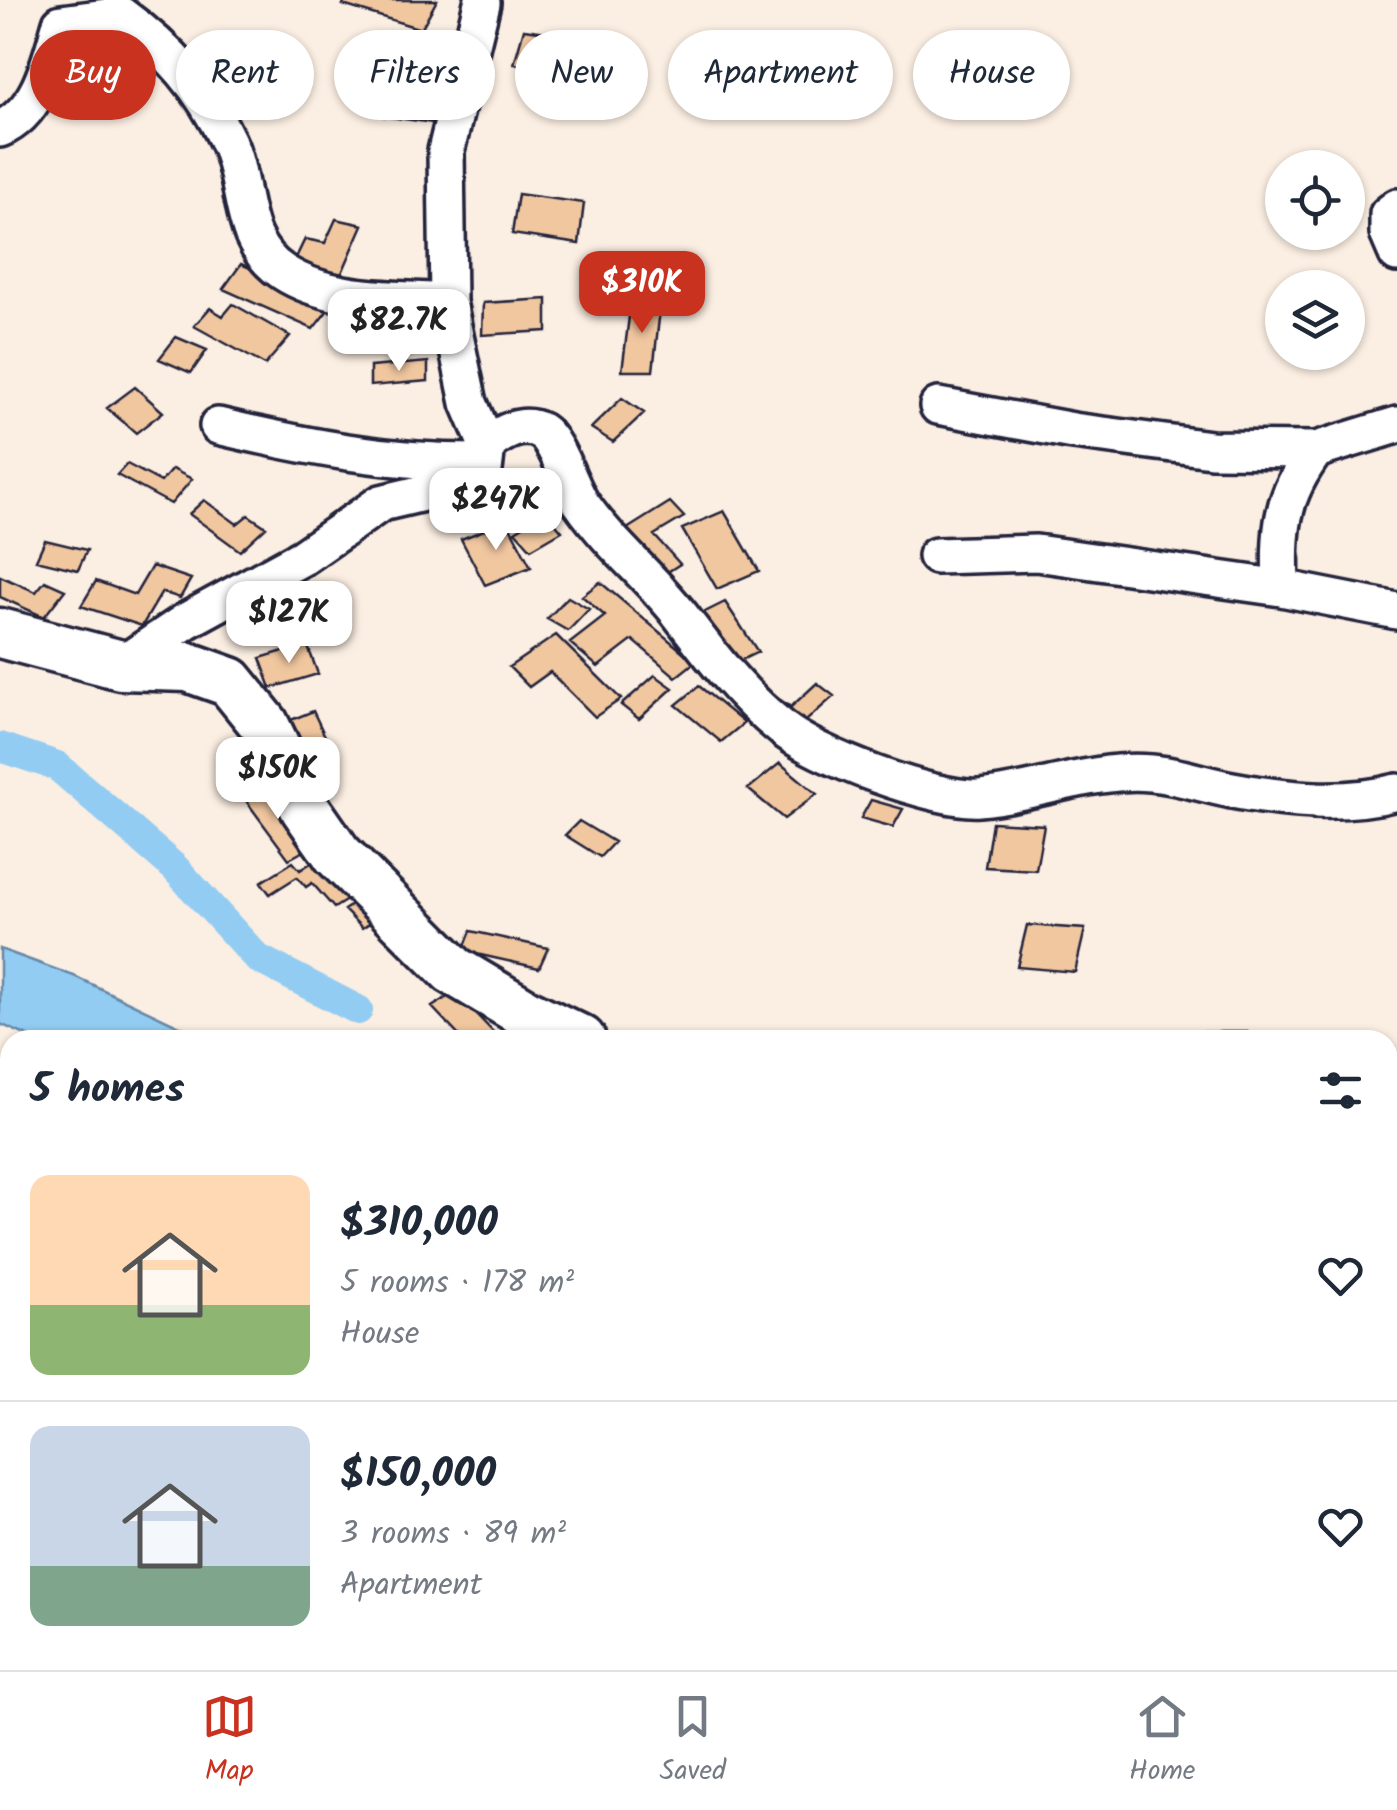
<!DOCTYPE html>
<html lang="en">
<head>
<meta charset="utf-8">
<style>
  body { margin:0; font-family:Kalam,sans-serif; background:#f6f6f7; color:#1f2937; height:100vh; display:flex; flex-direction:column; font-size:38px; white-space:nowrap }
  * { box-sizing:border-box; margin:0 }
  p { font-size:32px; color:#747a83 }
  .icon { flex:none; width:55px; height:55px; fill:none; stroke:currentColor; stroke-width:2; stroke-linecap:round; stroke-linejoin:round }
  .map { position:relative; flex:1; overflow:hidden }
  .details { position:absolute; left:0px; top:1030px; width:1398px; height:640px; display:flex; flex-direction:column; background:#fff; border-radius:30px 30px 0 0; box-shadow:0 2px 8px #0004 }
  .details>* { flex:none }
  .guide { position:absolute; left:30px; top:30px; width:1338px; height:90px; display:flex; gap:20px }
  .tools { position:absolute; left:1265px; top:150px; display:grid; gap:20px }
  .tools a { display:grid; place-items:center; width:100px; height:100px; border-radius:50%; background:#fff; box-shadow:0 2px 8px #0004; font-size:50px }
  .price { position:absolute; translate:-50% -85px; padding:0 22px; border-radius:20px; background:#fff; color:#222; font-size:32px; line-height:65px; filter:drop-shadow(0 2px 5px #0008) }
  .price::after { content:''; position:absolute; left:50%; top:60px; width:30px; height:22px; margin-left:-15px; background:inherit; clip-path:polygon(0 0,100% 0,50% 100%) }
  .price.on { background:#c8321e; color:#fff }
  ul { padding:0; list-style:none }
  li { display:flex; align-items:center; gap:30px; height:250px; padding:0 30px }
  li+li { border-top:2px solid #e0e1e3 }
  li span { display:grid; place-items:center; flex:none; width:280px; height:200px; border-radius:20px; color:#555 }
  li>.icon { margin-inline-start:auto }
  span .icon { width:120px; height:120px; fill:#fffc; stroke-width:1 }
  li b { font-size:42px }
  h2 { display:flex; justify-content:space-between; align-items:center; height:120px; padding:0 30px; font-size:42px }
  .pill { padding:0 35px; border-radius:45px; background:#fff; box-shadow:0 2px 8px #0004; font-size:35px; line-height:90px }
  .pill.on { background:#c8321e; color:#fff }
  .tab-bar { display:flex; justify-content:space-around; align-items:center; height:140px; border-top:2px solid #e0e1e3; background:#fff; font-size:28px; color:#747a83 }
  .tab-bar a { display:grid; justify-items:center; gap:5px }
  .tab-bar .on { color:#c8321e }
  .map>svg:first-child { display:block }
  .water { fill:#93ccf2; stroke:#6688a9; stroke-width:2.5 }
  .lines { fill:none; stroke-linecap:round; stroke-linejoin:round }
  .canal { stroke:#93ccf2; stroke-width:30 }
  .building { fill:#f1c7a0; stroke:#22223b; stroke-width:2.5 }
  .street-casing { stroke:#22223b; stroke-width:42 }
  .secondary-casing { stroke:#22223b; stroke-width:55 }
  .street { stroke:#fff; stroke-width:35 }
  .secondary { stroke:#fff; stroke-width:48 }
</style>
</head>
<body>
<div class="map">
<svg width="1397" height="1670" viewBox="0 0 1397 1670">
  <rect width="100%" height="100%" fill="#fbeee2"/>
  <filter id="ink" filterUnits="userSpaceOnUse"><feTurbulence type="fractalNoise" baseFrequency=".01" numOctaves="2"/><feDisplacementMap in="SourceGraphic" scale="20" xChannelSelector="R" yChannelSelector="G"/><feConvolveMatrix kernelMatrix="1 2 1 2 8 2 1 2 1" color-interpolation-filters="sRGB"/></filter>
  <g filter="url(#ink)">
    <path class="water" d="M0 949 74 976 209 1040H37L0 1024Z
      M10 1317V1440L0 1437V1321Z
      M1397 1341V1585L1388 1584V1342Z"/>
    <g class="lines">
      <path class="canal" d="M0 747 57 766 175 868 257 958 358 1010"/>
    </g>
    <path class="building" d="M346 0H437L421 29 343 5Z
      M524 29 607 40 598 74 514 64Z
      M384 82 443 90 434 123 375 115Z
      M518 194 584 203 579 244 512 234Z
      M336 219 363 225 338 282 290 270 305 239 325 243Z
      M241 264 332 305 313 329 223 289Z
      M547 299V331L482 335 483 303Z
      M631 301H661L653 371H622Z
      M233 304 290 336 265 365 194 326 210 308 223 316Z
      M423 312 425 344 377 349 376 323 389 322V316Z
      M176 337 207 350 191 373 159 359Z
      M428 362V381L370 386V367Z
      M135 387 163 412 136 433 107 408Z
      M622 398 644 413 613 442 591 428Z
      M127 464 161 482 172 469 192 479 171 504 117 475Z
      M204 500 237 524 248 515 266 527 240 551 189 514Z
      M670 502 684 517 654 535 680 564 658 578 619 534Z
      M724 511 759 571 717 589 682 529Z
      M546 512 562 531 531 549 515 531Z
      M507 521 531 567 485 585 461 539Z
      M45 540 87 550 78 570 36 560Z
      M152 566 191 579 180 598 162 592 142 626 81 606 96 581 135 595Z
      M0 576 36 592 45 581 65 590 44 617 0 597Z
      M600 582 695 662 676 677 633 640 598 667 570 643 605 616 582 596Z
      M568 597 589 609 568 631 547 619Z
      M725 602 758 652 723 669 691 619Z
      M556 635 621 699 595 717 550 672 529 687 509 667Z
      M307 644 318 674 271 688 260 658Z
      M655 675 673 688 639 719 621 705Z
      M817 683 834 696 797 729 766 706 776 697 791 707Z
      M699 686 744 723 721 742 676 705Z
      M313 711 334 755 312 763 291 720Z
      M780 763 817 794 784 819 748 789Z
      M268 785 313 846 289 859 244 798Z
      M871 800 903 809 893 827 861 818Z
      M579 821 614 842 600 857 565 835Z
      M992 822 1044 825 1036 870 985 867Z
      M320 857 355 895 334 908 312 883 306 887 297 877 270 894 261 882 293 862 300 870Z
      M359 900 377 918 362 928 344 910Z
      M1027 925 1085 929 1075 972 1017 967Z
      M471 931 548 948 539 968 463 951Z
      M455 992 495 1034 486 1040H463L432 1007Z
      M1199 1032H1247L1246 1040H1198Z
      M0 1454 10 1457V1480L0 1477Z
      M0 1498 10 1501V1520L0 1553Z
      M10 1561V1593L0 1599V1567Z
      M112 1660H139L147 1670H120Z
      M268 1660H343L350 1670H274Z
      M458 1660H490L486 1670H454Z
      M503 1660H552L549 1670H499Z"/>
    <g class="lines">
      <g class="street-casing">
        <path id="street" d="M0 129C40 112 50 60 61 23L121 15C170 51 202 86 228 142 248 186 237 242 283 272 329 302 395 298 448 302L469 403 487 445
          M1397 207 1388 214V233L1397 254
          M448 302 446 151 482 3
          M938 406 1073 431 1211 449 1316 450 1397 425
          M218 426C306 447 391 463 483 462
          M936 556 1036 553 1281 588 1397 611
          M1281 588C1279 530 1280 498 1316 450
          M121 665 186 621 303 557 381 503 483 479 487 445C501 433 522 421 541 431 556 440 570 485 581 503 612 547 649 575 681 616 712 657 741 695 782 728 815 756 936 801 979 798 1038 793 1091 768 1151 773 1178 775 1205 785 1232 790 1286 800 1343 806 1397 792
          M0 1643 10 1636
          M170 1660 176 1670"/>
      </g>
      <g class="secondary-casing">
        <path id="secondary" d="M0 633 121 665 188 667 230 682 264 724 305 808 337 854 453 970 525 1013 581 1040
          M1388 1225 1397 1224"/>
      </g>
      <use href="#street" class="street"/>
      <use href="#secondary" class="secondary"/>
    </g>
  </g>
</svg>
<div class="tools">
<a><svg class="icon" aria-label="locate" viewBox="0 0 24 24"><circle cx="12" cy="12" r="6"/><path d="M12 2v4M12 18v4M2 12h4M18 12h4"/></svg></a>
<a><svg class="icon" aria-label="layers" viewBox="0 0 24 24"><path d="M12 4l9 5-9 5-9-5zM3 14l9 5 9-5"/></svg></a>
</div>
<b class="price on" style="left:642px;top:336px">$310K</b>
<b class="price" style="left:399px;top:374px">$82.7K</b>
<b class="price" style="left:496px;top:553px">$247K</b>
<b class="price" style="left:289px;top:666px">$127K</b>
<b class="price" style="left:278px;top:822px">$150K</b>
<div class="guide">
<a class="pill on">Buy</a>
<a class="pill">Rent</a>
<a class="pill">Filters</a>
<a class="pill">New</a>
<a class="pill">Apartment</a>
<a class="pill">House</a>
</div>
<section class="details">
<h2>5 homes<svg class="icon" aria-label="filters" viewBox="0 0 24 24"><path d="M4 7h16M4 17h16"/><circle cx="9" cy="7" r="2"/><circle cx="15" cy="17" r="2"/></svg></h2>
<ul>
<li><span style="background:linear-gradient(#ffd9b3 65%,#8fb573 0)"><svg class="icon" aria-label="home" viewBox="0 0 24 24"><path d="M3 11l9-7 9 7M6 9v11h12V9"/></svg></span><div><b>$310,000</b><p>5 rooms · 178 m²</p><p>House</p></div><svg class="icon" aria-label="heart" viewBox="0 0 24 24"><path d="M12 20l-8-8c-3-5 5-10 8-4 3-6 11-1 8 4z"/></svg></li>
<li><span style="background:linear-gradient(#c9d6e8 70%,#7fa58c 0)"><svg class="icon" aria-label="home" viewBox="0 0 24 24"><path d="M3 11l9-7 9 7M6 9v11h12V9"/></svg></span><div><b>$150,000</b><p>3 rooms · 89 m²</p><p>Apartment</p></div><svg class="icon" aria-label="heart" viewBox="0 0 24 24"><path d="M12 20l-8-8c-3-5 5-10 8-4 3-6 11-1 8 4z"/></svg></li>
</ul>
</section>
</div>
<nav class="tab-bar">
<a class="on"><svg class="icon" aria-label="map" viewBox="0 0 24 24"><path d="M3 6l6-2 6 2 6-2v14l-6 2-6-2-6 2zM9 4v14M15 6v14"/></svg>Map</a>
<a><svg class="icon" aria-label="saved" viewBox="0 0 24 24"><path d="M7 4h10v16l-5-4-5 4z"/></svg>Saved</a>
<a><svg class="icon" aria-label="home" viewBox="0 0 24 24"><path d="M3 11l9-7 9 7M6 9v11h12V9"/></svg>Home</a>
</nav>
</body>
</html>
